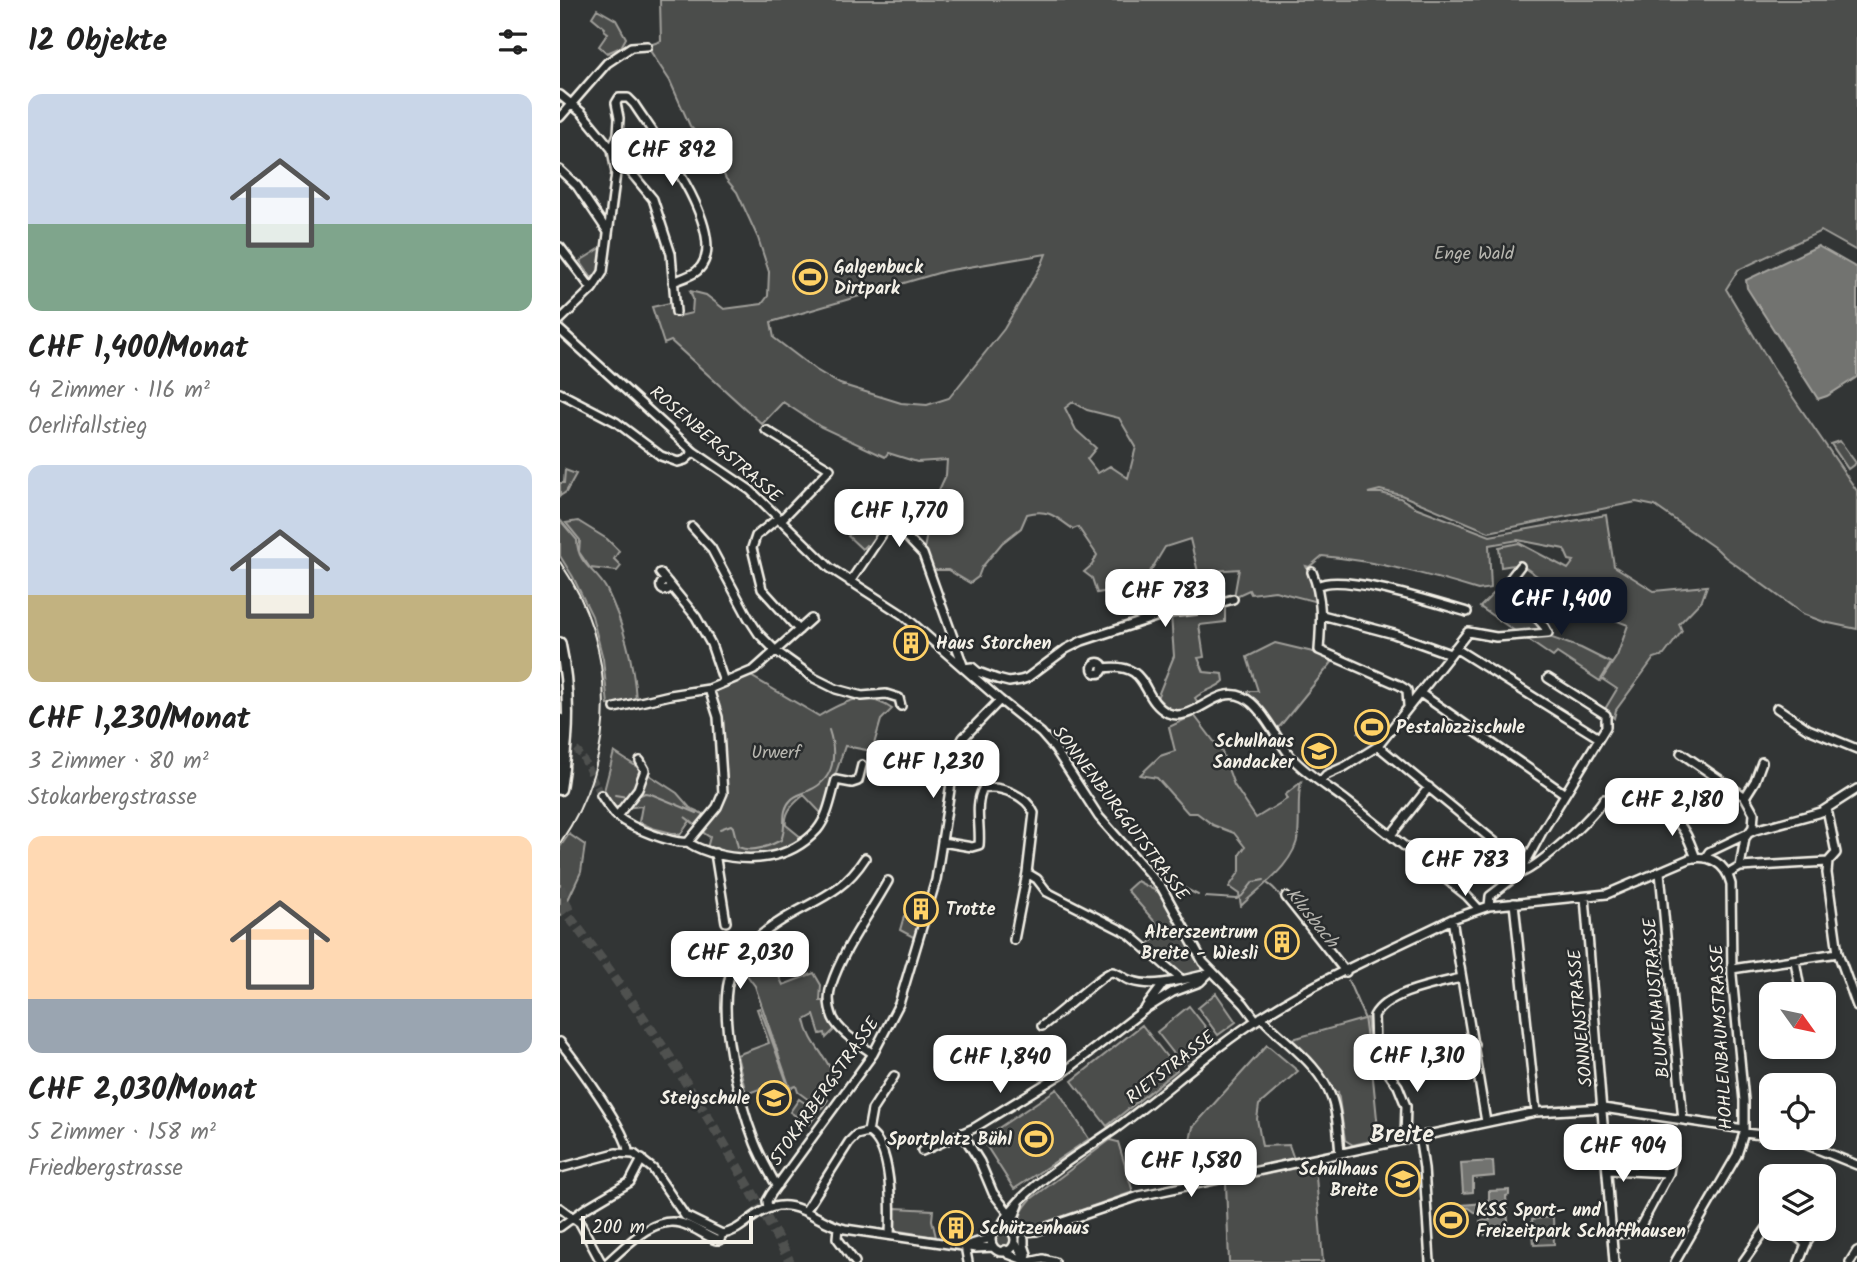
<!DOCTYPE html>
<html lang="de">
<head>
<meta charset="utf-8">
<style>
  body { margin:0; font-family:Kalam,sans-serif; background:#f2f2f2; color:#222; height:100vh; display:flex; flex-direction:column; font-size:26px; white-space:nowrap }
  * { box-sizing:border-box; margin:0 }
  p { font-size:23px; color:#767676 }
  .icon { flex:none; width:38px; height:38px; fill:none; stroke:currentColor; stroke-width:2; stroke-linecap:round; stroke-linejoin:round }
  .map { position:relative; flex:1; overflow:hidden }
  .side { display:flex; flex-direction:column; background:#fff; width:560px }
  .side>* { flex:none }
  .needle { width:46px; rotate:123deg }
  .controls { position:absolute; left:1199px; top:982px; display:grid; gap:14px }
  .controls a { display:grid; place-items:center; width:77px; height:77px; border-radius:14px; background:#fff; box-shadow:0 4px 10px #0003; font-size:35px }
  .scale { position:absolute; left:21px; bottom:18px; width:172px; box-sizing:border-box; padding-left:7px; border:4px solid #f4f1e8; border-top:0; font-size:19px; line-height:24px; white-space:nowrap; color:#f4f1e8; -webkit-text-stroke:5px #2a2d2e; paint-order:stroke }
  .price { position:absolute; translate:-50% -60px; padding:0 16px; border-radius:14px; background:#fff; color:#222; font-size:23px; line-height:46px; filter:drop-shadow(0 2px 4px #0008) }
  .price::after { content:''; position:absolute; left:50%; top:42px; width:21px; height:16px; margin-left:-10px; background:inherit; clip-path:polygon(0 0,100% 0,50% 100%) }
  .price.selected { background:#111827; color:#fff }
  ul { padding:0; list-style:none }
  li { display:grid; align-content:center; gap:14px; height:371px; padding:0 28px }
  li span { display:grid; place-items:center; height:217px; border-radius:14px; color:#555 }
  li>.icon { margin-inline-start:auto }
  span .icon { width:126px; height:126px; fill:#fffc; stroke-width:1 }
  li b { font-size:30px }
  h2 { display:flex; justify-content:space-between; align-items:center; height:84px; padding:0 28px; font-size:30px }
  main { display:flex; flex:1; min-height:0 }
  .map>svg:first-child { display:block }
  .green { fill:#4b4d4c; stroke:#a09f9a; stroke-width:2; fill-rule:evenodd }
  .water { fill:#727370; stroke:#a6a5a0; stroke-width:2 }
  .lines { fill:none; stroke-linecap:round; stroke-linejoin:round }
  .stream { stroke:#a6a5a0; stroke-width:2 }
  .minor-tunnel { stroke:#4f5150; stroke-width:7; stroke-dasharray:7 3.5; stroke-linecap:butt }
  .highway-tunnel { stroke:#4f5150; stroke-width:10; stroke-dasharray:10 5; stroke-linecap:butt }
  .minor-casing { stroke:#f4f1e8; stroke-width:12 }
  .major-casing { stroke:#f4f1e8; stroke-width:14 }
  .highway-casing { stroke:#f4f1e8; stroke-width:15 }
  .minor { stroke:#2a2d2e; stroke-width:7 }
  .major { stroke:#2a2d2e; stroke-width:9 }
  .highway { stroke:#2a2d2e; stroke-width:10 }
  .rail { stroke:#f4f1e8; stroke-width:2 }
  .labels { text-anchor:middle; stroke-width:5; stroke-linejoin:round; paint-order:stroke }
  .park-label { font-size:18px; fill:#b9b8b1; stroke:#2a2d2e }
  .poi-label { font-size:18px; font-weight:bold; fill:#f4f1e8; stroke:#2a2d2e; text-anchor:start }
  .street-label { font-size:18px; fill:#f4f1e8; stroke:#2a2d2e }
  .water-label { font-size:19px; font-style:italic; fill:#b3b2ac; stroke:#2a2d2e }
  .district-label { font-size:24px; font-weight:bold; fill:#f4f1e8; stroke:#2a2d2e }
</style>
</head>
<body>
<main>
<section class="side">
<h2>12 Objekte<svg class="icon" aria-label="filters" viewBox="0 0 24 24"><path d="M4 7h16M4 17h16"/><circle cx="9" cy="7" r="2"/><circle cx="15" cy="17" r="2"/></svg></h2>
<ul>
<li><span style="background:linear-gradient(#c9d6e8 60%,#7fa58c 0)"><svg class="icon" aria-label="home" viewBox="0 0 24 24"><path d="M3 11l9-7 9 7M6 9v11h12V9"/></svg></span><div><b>CHF 1,400/Monat</b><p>4 Zimmer · 116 m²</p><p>Oerlifallstieg</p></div></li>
<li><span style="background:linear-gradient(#c9d6e8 60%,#c2b280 0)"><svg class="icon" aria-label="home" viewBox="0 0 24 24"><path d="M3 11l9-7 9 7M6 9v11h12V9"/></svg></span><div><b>CHF 1,230/Monat</b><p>3 Zimmer · 80 m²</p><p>Stokarbergstrasse</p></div></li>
<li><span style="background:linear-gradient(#ffd9b3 75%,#9aa5b1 0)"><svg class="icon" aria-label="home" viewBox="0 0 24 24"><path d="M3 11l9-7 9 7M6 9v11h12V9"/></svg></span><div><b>CHF 2,030/Monat</b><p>5 Zimmer · 158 m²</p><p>Friedbergstrasse</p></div></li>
</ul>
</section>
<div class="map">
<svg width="1297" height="1262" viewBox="0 0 1297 1262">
  <rect width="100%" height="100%" fill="#323535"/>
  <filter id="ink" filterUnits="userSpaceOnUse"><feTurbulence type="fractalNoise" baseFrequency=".0143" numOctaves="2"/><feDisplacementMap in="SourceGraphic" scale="14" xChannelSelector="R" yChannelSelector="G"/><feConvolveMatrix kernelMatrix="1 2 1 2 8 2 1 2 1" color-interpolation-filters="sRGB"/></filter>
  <g filter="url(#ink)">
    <path class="green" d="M100 0H1297V251L1261 231 1178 270 1166 289 1213 368 1297 491V629L1264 622 1243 614 1165 557 1158 550 1095 506 1076 502 929 532 841 495 820 490 808 493H821L840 498 855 507 930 536 1046 515 1054 566 1094 591 1147 586 1142 600 1119 624 1122 631 1104 655 1094 658 1056 710 1054 718 1045 709 1057 689 1042 679 1057 656 1068 625 1034 612 1038 603 1018 592 1013 601 960 564 941 567 939 547 959 543 1008 569 1014 561 1009 560 1004 549 958 540 929 545 931 588 918 590C866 574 816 561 762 556L749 567 746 566 755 589 757 602 715 591 691 594 689 590 674 597 679 569 638 572 630 539 605 547 582 585 537 593 532 578 524 572 532 565 537 555 518 527 513 529C496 517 488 508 467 514L461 528 442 543 422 567 418 577 410 583 388 570H372L363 554 373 503 386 475 387 460 357 462 328 453 325 457 261 427 223 402 202 424 111 341 104 344 92 307 114 302 115 317 132 313 133 299 130 291 146 295 164 309 202 304 208 296 209 272 198 238 177 192 166 179 152 150 130 126 110 81 87 46 101 41ZM486 254 482 264 444 329 389 398 367 405 341 403 280 384 256 370 214 338 211 322 385 271ZM513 402 527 410 559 418 576 447 568 478 550 466 538 473 527 459 536 448 516 430 505 408Z
      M37 9 56 20 66 38 61 47 47 53 39 46 48 33 44 30 45 28 32 17Z
      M41 248C45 256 41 268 37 277H31L20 261Z
      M1280 441 1296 463 1288 469 1271 444Z
      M5 470 16 474 6 492 0 496V483H4Z
      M360 494 367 498 363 516 348 507Z
      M0 520 17 540C17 565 37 570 47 590 63 623 74 663 76 700L48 705 43 659 32 616 13 577 0 556Z
      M303 520 319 535 310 548 306 545 302 549 288 536Z
      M18 521 47 539 59 551 54 559 61 566 57 571 30 568 19 552 20 540 6 523Z
      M949 588 989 637 1021 648 1051 663 1040 681 997 653 993 657 920 607 938 589Z
      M665 604V622L639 625 644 657 638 658 644 672 663 674 664 681C656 689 644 690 635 698L638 703C619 713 611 716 597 698L614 656 611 615Z
      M715 643 757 653 773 661 721 725 715 730 688 697V691H698L687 657Z
      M189 675 259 716C284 701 305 690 332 709L321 720 312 751 285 746 262 814 244 795C234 803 224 812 226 825L243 839C209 860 184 859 147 848L150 837C140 832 135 823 125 817L130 821 120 835 92 828 79 822 82 806 56 809 44 791 54 752 117 793 130 808 152 818 166 794 167 784 160 712 153 696 156 690Z
      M812 712 827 722 812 743 798 733Z
      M634 715 662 752 674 785 696 818 727 799 725 795 741 782C737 799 740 817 738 835 735 864 700 887 681 906L679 894 669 887 680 871V854L685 847 674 833 653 825 637 813H628L597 778 580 775 600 756 615 751 609 727Z
      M9 834 25 845 21 872 0 917V847Z
      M577 881 600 893 642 967 640 973 624 977 587 946 602 930 567 890Z
      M344 916 361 922 357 939 340 930Z
      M202 941 223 985 254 973 261 985 260 1001H264L269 1019 276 1028 266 1038 265 1033 260 1034 254 1015 245 1020C250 1046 268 1055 275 1080L263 1096 268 1100 261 1109 238 1092 236 1086 230 1088 195 986 186 974 177 968 190 951Z
      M656 993 676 1022 658 1035 638 1008Z
      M629 1006 654 1038 622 1064 597 1032Z
      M200 1008 229 1088 222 1090 219 1082 186 1094 177 1055 209 1043 197 1009Z
      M807 1018 819 1139 793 1145 785 1140 778 1092 773 1093 764 1079 729 1040Z
      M582 1025 617 1070 547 1126 512 1081Z
      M707 1045 738 1071 699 1105 697 1119 702 1146 729 1145 735 1162 653 1180 625 1163 633 1127Z
      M497 1089 529 1139 454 1189 422 1139Z
      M239 1099 258 1112 249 1125 230 1112Z
      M550 1140 558 1142 573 1192 475 1226H462C456 1217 465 1206 471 1199Z
      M755 1164 763 1262H669L666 1183Z
      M335 1208 373 1210 372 1220 376 1237 333 1230Z
      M993 1217 994 1244 974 1245 972 1219Z
      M434 1240a9 9 0 1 1 18 0a9 9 0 1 1-18 0Z"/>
    <path class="water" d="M1258 246 1297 268V377L1267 396 1258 399 1187 288 1186 280Z
      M933 1161 934 1176 913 1178V1192L903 1193 901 1163Z
      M949 1190V1195L946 1196 949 1233 921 1235 920 1221 930 1220V1210L921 1207 916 1213 909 1208H902V1205L924 1203 929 1199V1191Z"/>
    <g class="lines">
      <path class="stream" d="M55 795 67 797
        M78 796 85 793 91 794 137 813
        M160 829 171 825 173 827 178 847C192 853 208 847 221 840 228 826 219 812 231 800 236 794 244 794 250 790 275 779 277 754 269 730
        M593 867 599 868
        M603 872 618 885 638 895
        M708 884C718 889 719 898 729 905
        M645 897 677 899 682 896 693 882 704 880
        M734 913 775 967
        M788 980 804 1017 812 1077"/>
      <path class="minor-tunnel" d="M16 750 22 756 41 795"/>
      <path class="highway-tunnel" d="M0 887 9 911
        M0 905C88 1017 164 1136 230 1262"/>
      <g class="minor-casing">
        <path id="minor" d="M0 95 22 113 93 199 111 254 116 312
          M0 117 47 63 71 47 87 46
          M0 170 17 186 48 232
          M0 247 32 289
          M0 320 32 289 43 272 56 173 52 149 58 134 59 118 56 103 59 98H68L74 104C93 134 175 238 137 271 131 276 120 279 113 282
          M0 330 134 452 190 490 270 568 343 615 440 700 481 733 495 749 539 817 602 888 643 962 684 1004 696 1020
          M0 393 56 422 101 456 118 462 125 460 134 452
          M206 430 270 469 220 521
          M218 518 196 536 192 548 202 589 239 630
          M132 527 151 548 188 617 199 634 216 651 254 678 276 689 302 696 326 694 339 698 341 706
          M752 572C763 598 761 623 759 650L839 685 847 690 848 706
          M100 573 136 617 151 644 164 682
          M100.5 586a4.5 4.5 0 1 1 9 0a4.5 4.5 0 1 1-9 0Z
          M290 582 329 524 340 530 363 554 404 668 412 667 418 672 437 679 449 682 461 680 467 678 506 649 522 641 608 613 636 610 673 599
          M758 586C781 572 879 604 907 612
          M762 615 834 634 890 654
          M895 648 1039 738
          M532.5 668a5.5 5.5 0 1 1 11 0a5.5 5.5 0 1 1-11 0Z
          M543 668C592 661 579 699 608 713 634 724 656 684 683 697 703 706 718 743 733 759 749 776 770 788 788 802 828 833 867 864 906 895L918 908
          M860 693 1005 794
          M55 708 110 695 149 689 194 670 251 619
          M1217 708 1248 729 1297 749
          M818 746 964 866
          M1121 753 1185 797 1194 813 1193 827 1185 838 1180 867
          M761 781 766 775 786 766 818 746 908 632 936 637 988 633C978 610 950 609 950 579L960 566
          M41 795C46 803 51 811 58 817 71 828 112 844 128 842L157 807 163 793 158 717 149 689
          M1185 797 1195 781 1202 762
          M1267 809 1276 853 1268 862 1267 873 1278 953 1297 1006
          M57 816 78 789 85 770 80 761
          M831 835 869 787
          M128 842C135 848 143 850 152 853 189 863 229 861 257 830 268 817 271 797 276 780L292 783 298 781 302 765
          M382 842 412 847 419 845C421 827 414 805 423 789 441 785 467 796 474 813L467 873 477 879 487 892 569 934 622 980 648 974
          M155 853 166 922
          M1145 858 1149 852 1195 830 1261 812 1297 789
          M1100 872 1123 1120
          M961 873C982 864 1031 819 1044 799 1064 804 1104 809 1118 823 1127 832 1131 846 1136 858
          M1168 874 1180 867 1268 862
          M726 897 786 972
          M1025 897 1054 1262
          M954 903 976 1112
          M929 906 930 896 960 873 982 832 1046 727V715L988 678
          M892 919 926 1122
          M454 940 467 873
          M1235 961 1241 994
          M1172 969 1278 953
          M586 1007 604 983
          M701 1017C725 1043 760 1064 772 1099 778 1116 778 1135 780 1153
          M482 1026C494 1018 545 972 552 972 559 973 566 980 572 981 588 986 606 983 622 980
          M0 1042C14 1059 70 1135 68 1153
          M313 1054C300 1044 280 1033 273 1018 269 1008 268 996 271 986 283 949 309 915 328 881
          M821 1063 914 1044
          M308 1132 312 1110 334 1076
          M402 1133 420 1162 433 1193 448 1212
          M1184 1133 1211 1136
          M859 1136 864 1168 870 1262
          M1219 1138 1235 1140 1297 1165
          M845 1139 846 1106 838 1086 821 1063 815 1047 814 1016C827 992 876 984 901 978
          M362 1151 414 1128 503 1073 584 1010 613 992 640 982 648 974
          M0 1168 56 1153 74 1154 93 1169 125 1216 162 1234C178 1232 188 1219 201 1212 235 1193 256 1223 285 1229L416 1248 433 1247
          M1048 1170 1109 1173
          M218 1185 214 1181C207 1168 200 1156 195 1143 179 1102 155 1010 172 970 181 950 198 936 216 924 251 900 280 897 305 858
          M0 1208 20 1223 41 1262
          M208 1208 207 1201 211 1194 313 1054 339 1004 376 880 396 751 403 738 440 700
          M246 1210 289 1142 296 1135 308 1132C333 1145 331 1210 330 1235
          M0 1227 26 1208 70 1182 82 1159
          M278 1227 277 1238 295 1262
          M1226 1228 1246 1244
          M431 1240a12 12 0 1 1 24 0a12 12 0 1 1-24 0Z
          M440 1229C456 1190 520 1154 555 1129 605 1093 651 1049 703 1016 762 978 829 950 892 919L929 906 1047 894 1129 859C1149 854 1166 863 1171 884L1172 975 1184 1101V1133L1177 1155 1115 1262
          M451 1231 452 1222 459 1205
          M453 1233 476 1231 579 1196 976 1112 1043 1108 1184 1129
          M1052 1234 1069 1233 1080 1227 1109 1173 1114 1142 1110 1138
          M464 1239V1245L467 1254
          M455 1243 469 1262
          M408 1245 431 1238
          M405 1246 408 1262
          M445 1250 448 1254 469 1262
          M48 1262C66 1246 93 1216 120 1223 133 1226 144 1235 156 1240H160L162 1234
          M469 1262 483 1259 495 1262
          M1183 1262 1211 1222
          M1239 1262 1246 1244 1256 1228
          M1290 1262 1297 1251"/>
      </g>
      <g class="major-casing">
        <path id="major" d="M0 643C9 685 10 725 3 768
          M0 719 2 741 5 746"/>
      </g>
      <g class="highway-casing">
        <path id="highway" d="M0 727V724
          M0 789 3 768"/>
      </g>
      <use href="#minor" class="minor"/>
      <use href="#major" class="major"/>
      <use href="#highway" class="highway"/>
      <path class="rail" d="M0 562C58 646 59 758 0 843"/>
    </g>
  </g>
  <defs>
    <g id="stadium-ring" transform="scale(1.75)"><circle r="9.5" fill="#2a2d2e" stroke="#ffd166" stroke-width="1.5"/><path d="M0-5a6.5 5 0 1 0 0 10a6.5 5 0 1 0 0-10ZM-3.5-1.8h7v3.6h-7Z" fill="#ffd166"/></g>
    <g id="building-ring" transform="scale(1.75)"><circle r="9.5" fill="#2a2d2e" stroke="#ffd166" stroke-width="1.5"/><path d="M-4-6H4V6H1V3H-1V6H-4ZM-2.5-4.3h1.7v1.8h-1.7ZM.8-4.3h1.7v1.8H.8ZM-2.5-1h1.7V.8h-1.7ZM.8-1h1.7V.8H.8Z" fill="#ffd166"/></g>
    <g id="school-ring" transform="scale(1.75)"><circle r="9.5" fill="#2a2d2e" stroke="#ffd166" stroke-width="1.5"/><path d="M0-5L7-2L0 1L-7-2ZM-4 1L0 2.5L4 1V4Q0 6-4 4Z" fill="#ffd166"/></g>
  </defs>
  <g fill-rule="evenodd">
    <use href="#stadium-ring" x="250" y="277"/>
    <use href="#building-ring" x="351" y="643"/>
    <use href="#stadium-ring" x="812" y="727"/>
    <use href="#school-ring" x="759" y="751"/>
    <use href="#building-ring" x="361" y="909"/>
    <use href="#building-ring" x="722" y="942"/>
    <use href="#school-ring" x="214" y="1098"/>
    <use href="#stadium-ring" x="476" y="1139"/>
    <use href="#school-ring" x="843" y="1179"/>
    <use href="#stadium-ring" x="891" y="1220"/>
    <use href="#building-ring" x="396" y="1228"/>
  </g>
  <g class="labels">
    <g class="park-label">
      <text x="914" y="259">Enge Wald</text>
      <text x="216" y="758">Urwerf</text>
    </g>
    <g class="poi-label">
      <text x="274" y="273">Galgenbuck<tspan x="274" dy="21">Dirtpark</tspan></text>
      <text x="376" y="649">Haus Storchen</text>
      <text x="836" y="733">Pestalozzischule</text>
      <text x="734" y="747" text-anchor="end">Schulhaus<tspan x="734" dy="21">Sandacker</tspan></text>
      <text x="386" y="915">Trotte</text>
      <text x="698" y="938" text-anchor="end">Alterszentrum<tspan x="698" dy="21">Breite - Wiesli</tspan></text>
      <text x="190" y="1104" text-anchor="end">Steigschule</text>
      <text x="452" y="1145" text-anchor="end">Sportplatz Bühl</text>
      <text x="818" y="1175" text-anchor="end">Schulhaus<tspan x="818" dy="21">Breite</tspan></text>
      <text x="916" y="1216">KSS Sport- und<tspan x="916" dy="21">Freizeitpark Schaffhausen</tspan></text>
      <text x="420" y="1234">Schützenhaus</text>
    </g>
    <g class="street-label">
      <text transform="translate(156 444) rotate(41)" y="6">ROSENBERGSTRASSE</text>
      <text transform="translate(561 813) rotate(53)" y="6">SONNENBURGGUTSTRASSE</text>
      <text transform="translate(1096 998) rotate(-95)" y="6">BLUMENAUSTRASSE</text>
      <text transform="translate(1020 1018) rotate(-95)" y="6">SONNENSTRASSE</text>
      <text transform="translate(1161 1037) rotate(-93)" y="6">HOHLENBAUMSTRASSE</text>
      <text transform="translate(610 1067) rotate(-38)" y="6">RIETSTRASSE</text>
      <text transform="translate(264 1091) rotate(-55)" y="6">STOKARBERGSTRASSE</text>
    </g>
    <g class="water-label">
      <text transform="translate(753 917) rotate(51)" y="7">Klusbach</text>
    </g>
    <g class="district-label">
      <text x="842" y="1142">Breite</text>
    </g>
  </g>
</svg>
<div class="controls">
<a><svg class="needle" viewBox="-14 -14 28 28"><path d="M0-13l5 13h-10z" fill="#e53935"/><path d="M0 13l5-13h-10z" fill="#767676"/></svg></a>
<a><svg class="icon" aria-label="locate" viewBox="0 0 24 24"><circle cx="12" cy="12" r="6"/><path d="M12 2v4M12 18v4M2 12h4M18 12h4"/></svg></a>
<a><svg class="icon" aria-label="layers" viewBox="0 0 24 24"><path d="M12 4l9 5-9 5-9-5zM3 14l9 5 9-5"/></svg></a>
</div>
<div class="scale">200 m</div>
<b class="price" style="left:112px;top:188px">CHF 892</b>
<b class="price" style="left:339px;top:549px">CHF 1,770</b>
<b class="price" style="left:605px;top:629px">CHF 783</b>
<b class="price selected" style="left:1001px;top:637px">CHF 1,400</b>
<b class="price" style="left:373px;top:800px">CHF 1,230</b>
<b class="price" style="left:1112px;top:838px">CHF 2,180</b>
<b class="price" style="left:905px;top:898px">CHF 783</b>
<b class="price" style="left:180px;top:991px">CHF 2,030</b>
<b class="price" style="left:857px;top:1094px">CHF 1,310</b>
<b class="price" style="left:440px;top:1095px">CHF 1,840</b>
<b class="price" style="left:1063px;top:1184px">CHF 904</b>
<b class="price" style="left:631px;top:1199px">CHF 1,580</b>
</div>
</main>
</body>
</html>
